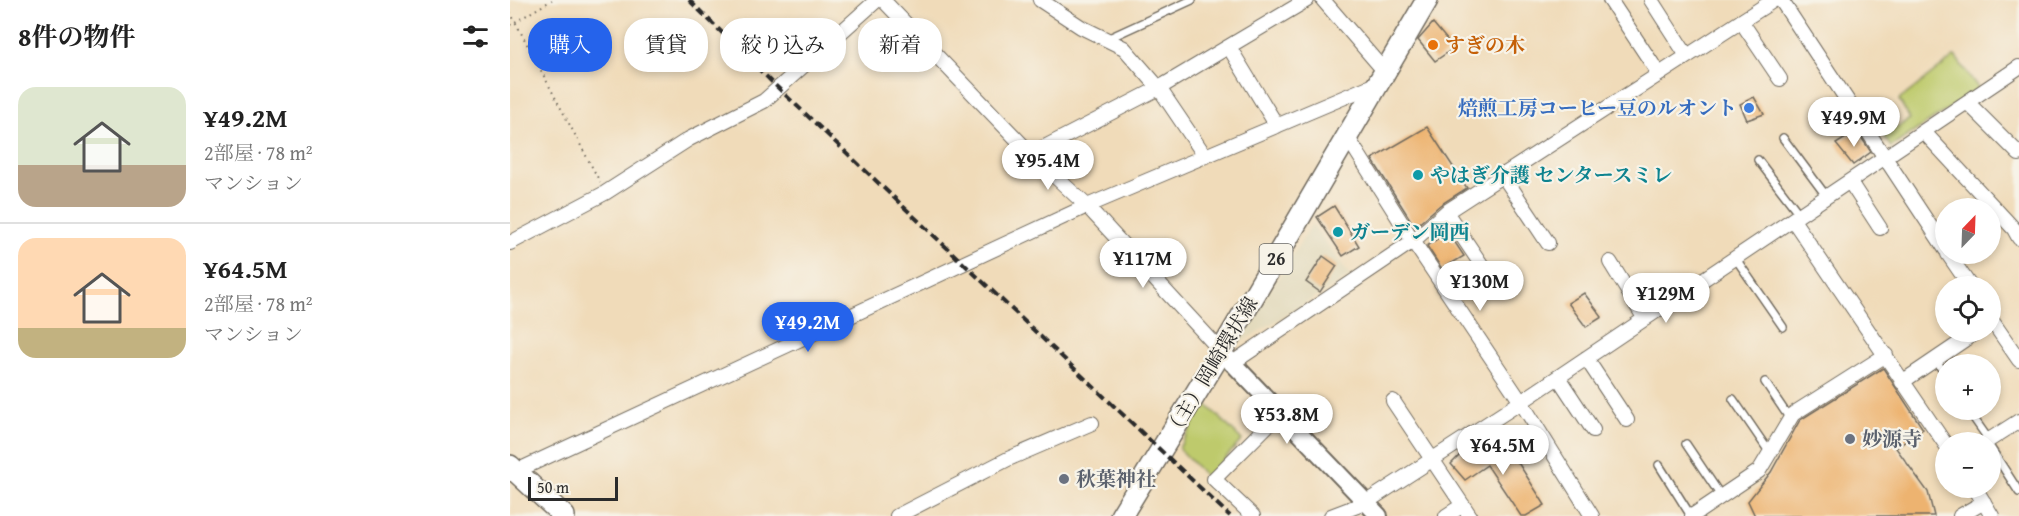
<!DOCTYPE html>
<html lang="ja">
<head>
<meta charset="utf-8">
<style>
  body { margin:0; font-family:"Gentium Book Plus","Noto Serif JP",serif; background:#f6f6f6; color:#222; height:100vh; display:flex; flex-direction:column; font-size:22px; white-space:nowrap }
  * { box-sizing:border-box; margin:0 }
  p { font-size:20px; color:#767676 }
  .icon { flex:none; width:33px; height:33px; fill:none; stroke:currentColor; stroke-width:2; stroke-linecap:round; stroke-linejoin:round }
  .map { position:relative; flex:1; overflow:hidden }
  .panel { display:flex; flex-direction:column; background:#fff; width:510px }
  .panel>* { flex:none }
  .guide { position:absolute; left:18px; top:18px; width:570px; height:54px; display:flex; gap:12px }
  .needle { width:39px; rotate:23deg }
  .controls { position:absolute; left:1425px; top:198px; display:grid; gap:12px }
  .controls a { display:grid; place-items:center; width:66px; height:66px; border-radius:50%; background:#fff; box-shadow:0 3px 9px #0003; font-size:30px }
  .scale { position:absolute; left:18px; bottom:15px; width:90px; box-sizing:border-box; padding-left:6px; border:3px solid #2b2b2b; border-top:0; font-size:16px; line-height:21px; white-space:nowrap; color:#2b2b2b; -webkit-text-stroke:4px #f7f3e8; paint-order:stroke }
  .price { position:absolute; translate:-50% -51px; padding:0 14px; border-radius:21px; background:#fff; color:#222; font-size:20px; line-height:39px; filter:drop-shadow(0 2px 3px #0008) }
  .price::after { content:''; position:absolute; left:50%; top:36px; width:18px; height:14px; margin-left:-9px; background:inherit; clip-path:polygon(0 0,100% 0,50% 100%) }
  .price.selected { background:#2563eb; color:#fff }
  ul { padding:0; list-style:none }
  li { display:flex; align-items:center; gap:18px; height:150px; padding:0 18px }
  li+li { border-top:2px solid #e0e0e0 }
  li span { display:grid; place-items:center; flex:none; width:168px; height:120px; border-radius:18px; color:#555 }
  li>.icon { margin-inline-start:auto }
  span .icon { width:72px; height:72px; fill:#fffc; stroke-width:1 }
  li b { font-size:26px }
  h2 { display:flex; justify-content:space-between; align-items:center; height:72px; padding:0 18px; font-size:26px }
  .chip { padding:0 21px; border-radius:24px; background:#fff; box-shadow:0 3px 9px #0003; font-size:21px; line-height:54px }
  .chip.selected { background:#2563eb; color:#fff }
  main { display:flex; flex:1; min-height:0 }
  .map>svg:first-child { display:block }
  .built { fill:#e0d7b7 }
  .green { fill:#beca6c; stroke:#747a4c; stroke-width:1.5 }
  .building { fill:#edb36f }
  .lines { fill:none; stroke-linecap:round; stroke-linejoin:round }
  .service-casing { stroke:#70695d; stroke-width:10 }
  .minor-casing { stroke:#70695d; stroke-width:16 }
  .tertiary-casing { stroke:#70695d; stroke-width:20 }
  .primary-casing { stroke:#70695d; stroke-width:24 }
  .path { stroke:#70695d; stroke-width:2; stroke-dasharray:1.5 4.5; stroke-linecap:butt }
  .service { stroke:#fff; stroke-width:7 }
  .minor { stroke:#fff; stroke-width:14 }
  .tertiary { stroke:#fff; stroke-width:16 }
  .primary { stroke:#fff; stroke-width:21 }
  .rail { stroke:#2b2b2b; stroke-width:4; stroke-dasharray:9 4.5; stroke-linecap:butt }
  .food-dot { fill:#e8710a; stroke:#f7f3e8; stroke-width:2 }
  .shop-dot { fill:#3f7fe0; stroke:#f7f3e8; stroke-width:2 }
  .culture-dot { fill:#0f9aa8; stroke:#f7f3e8; stroke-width:2 }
  .worship-dot { fill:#6b7280; stroke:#f7f3e8; stroke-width:2 }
  .labels { text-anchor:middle; stroke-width:4.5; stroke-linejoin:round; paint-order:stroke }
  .shield { fill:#f7f3e8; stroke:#686764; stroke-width:1.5 }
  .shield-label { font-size:18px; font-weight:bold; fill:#2b2b2b }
  .food-label { font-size:20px; font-weight:bold; fill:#c56008; stroke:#f7f3e8; text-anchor:start }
  .shop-label { font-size:20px; font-weight:bold; fill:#366cbe; stroke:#f7f3e8; text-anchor:end }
  .culture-label { font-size:20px; font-weight:bold; fill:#0d838f; stroke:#f7f3e8; text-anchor:start }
  .street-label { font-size:20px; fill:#2b2b2b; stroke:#f7f3e8 }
  .worship-label { font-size:20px; font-weight:bold; fill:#5b616d; stroke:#f7f3e8; text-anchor:start }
</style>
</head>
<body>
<main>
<section class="panel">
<h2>8件の物件<svg class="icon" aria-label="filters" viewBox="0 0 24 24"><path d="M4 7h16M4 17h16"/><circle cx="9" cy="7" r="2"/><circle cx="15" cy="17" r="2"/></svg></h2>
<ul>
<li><span style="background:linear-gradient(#dfe7d0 65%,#b9a48a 0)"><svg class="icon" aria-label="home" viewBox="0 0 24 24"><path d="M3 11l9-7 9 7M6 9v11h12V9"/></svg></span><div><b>¥49.2M</b><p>2部屋 · 78 m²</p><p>マンション</p></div></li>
<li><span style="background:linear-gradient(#ffd9b3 75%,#c2b280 0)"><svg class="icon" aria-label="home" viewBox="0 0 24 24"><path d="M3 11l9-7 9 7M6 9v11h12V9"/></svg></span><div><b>¥64.5M</b><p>2部屋 · 78 m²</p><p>マンション</p></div></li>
</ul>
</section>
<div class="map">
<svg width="1509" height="516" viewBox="0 0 1509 516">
  <rect width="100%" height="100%" fill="#f7f3e8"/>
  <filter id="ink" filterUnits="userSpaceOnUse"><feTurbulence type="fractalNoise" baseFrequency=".0167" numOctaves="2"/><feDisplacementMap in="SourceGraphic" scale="12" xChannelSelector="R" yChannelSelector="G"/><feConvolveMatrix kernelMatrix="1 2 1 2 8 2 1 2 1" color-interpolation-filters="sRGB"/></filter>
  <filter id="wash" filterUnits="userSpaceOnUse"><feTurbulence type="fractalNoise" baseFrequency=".008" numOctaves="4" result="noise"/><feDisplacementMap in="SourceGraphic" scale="24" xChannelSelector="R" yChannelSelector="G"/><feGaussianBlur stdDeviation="1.35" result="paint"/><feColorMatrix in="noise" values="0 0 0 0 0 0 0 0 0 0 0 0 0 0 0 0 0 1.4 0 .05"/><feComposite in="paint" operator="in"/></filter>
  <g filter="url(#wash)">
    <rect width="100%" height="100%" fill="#f0dbb9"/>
    <path class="built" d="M802 224 840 276 726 345Z"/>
    <path class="green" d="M1445 56 1469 89 1381 147 1373 136 1400 119 1389 100Z
      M695 403 732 440 697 478 669 448Z"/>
    <g id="blocks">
      <path class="building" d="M923 23 944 48 925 61 908 40Z
        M1244 97 1254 114 1237 120 1230 104Z
        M917 127 957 188 930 205 905 227 862 159Z
        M1347 131 1361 152 1343 165 1326 144Z
        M824 206 849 246 833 256 807 217Z
        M938 232 954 256 932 269 917 246Z
        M813 256 827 266 810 292 796 282Z
        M1074 293 1092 317 1076 327 1058 303Z
        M1373 368 1413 429 1386 448 1418 492 1424 516H1245L1238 501 1261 472 1290 420Z
        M993 439 1035 505 1016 516H1011L977 465 955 480 941 464 954 451 960 460Z"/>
    </g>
  </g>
  <g filter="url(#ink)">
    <use href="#blocks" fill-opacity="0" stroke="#70695d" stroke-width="1.5"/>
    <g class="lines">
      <g class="service-casing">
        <path id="service" d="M597 39 682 0
          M1273 138 1317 197
          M1248 160 1290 215
          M1226 259 1273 327
          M1424 358 1436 375
          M1255 382 1280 419
          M1223 399 1260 453
          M1458 410 1479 440
          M1176 444 1211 496
          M1480 447 1509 492
          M1149 465 1181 516"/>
      </g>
      <g class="minor-casing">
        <path id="minor" d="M373 0 521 154 577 206 711 351
          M530 0 571 27 614 48 649 88 695 156
          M813 0 876 73
          M1100 0 1149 74
          M1141 0 1177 56
          M1271 0 1436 250
          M1231 21 1270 79
          M719 47 767 126
          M1457 102 1509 154
          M1414 132 1504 229 1509 238
          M521 154 649 88 797 0
          M992 174 1038 243
          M1340 182 1370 228
          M936 212 985 285
          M1283 220 1436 445
          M0 243 95 193 179 139 254 101 367 0
          M1438 254 1460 286
          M1100 262 1135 319
          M1480 318 1509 360
          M1076 358 1117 420
          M721 364 903 241 838 138
          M1048 377 1083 430
          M1392 382 1466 332
          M883 401 960 516
          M1476 442 1509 421
          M0 474 577 206 868 83
          M1465 488 1482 516
          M387 516 498 459 582 423
          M743 516 704 479 770 413
          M821 516 855 503 1011 402 1509 67
          M936 516 953 505
          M1082 516 1011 402 903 241 936 212 1264 0
          M1182 516 1249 471 1283 414 1376 355
          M1450 516 1474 502"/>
      </g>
      <g class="tertiary-casing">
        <path id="tertiary" d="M711 351 869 516"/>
      </g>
      <g class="primary-casing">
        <path id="primary" d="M0 466 54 516
          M611 516 705 362 917 0"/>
      </g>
      <path class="path" d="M0 12 90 182
        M0 25 42 0"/>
      <use href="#service" class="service"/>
      <use href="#minor" class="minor"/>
      <use href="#tertiary" class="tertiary"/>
      <use href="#primary" class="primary"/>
      <path class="rail" d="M179 0 265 85 720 516"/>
    </g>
  </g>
  <circle class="food-dot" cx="923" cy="45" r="6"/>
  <circle class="shop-dot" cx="1239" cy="108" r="6"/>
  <g class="culture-dot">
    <circle cx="908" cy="175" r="6"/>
    <circle cx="828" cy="232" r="6"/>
  </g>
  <g class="worship-dot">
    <circle cx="1340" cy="439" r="6"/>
    <circle cx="554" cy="479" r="6"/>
  </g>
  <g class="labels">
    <rect class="shield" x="749.5" y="244" width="33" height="30" rx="4.5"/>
    <g class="shield-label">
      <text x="766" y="265">26</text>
    </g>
    <g class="food-label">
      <text x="935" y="52">すぎの木</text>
    </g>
    <g class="shop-label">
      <text x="1227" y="115">焙煎工房コーヒー豆のルオント</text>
    </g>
    <g class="culture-label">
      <text x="920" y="182">やはぎ介護 センタースミレ</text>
      <text x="840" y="239">ガーデン岡西</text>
    </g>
    <g class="street-label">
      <text transform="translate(701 367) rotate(-59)" y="7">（主）岡崎環状線</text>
    </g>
    <g class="worship-label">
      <text x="1352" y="446">妙源寺</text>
      <text x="566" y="486">秋葉神社</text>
    </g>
  </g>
</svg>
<div class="controls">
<a><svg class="needle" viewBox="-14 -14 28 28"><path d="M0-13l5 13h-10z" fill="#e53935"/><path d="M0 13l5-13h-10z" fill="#767676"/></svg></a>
<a><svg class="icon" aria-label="locate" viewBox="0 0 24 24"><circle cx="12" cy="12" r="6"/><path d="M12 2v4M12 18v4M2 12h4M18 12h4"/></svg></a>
<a>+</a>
<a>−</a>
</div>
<div class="scale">50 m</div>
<b class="price" style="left:1344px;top:148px">¥49.9M</b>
<b class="price" style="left:538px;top:191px">¥95.4M</b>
<b class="price" style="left:633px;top:289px">¥117M</b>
<b class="price" style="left:970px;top:312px">¥130M</b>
<b class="price" style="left:1156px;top:324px">¥129M</b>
<b class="price selected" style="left:298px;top:353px">¥49.2M</b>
<b class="price" style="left:777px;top:445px">¥53.8M</b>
<b class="price" style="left:993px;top:476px">¥64.5M</b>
<div class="guide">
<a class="chip selected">購入</a>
<a class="chip">賃貸</a>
<a class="chip">絞り込み</a>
<a class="chip">新着</a>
</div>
</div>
</main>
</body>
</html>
